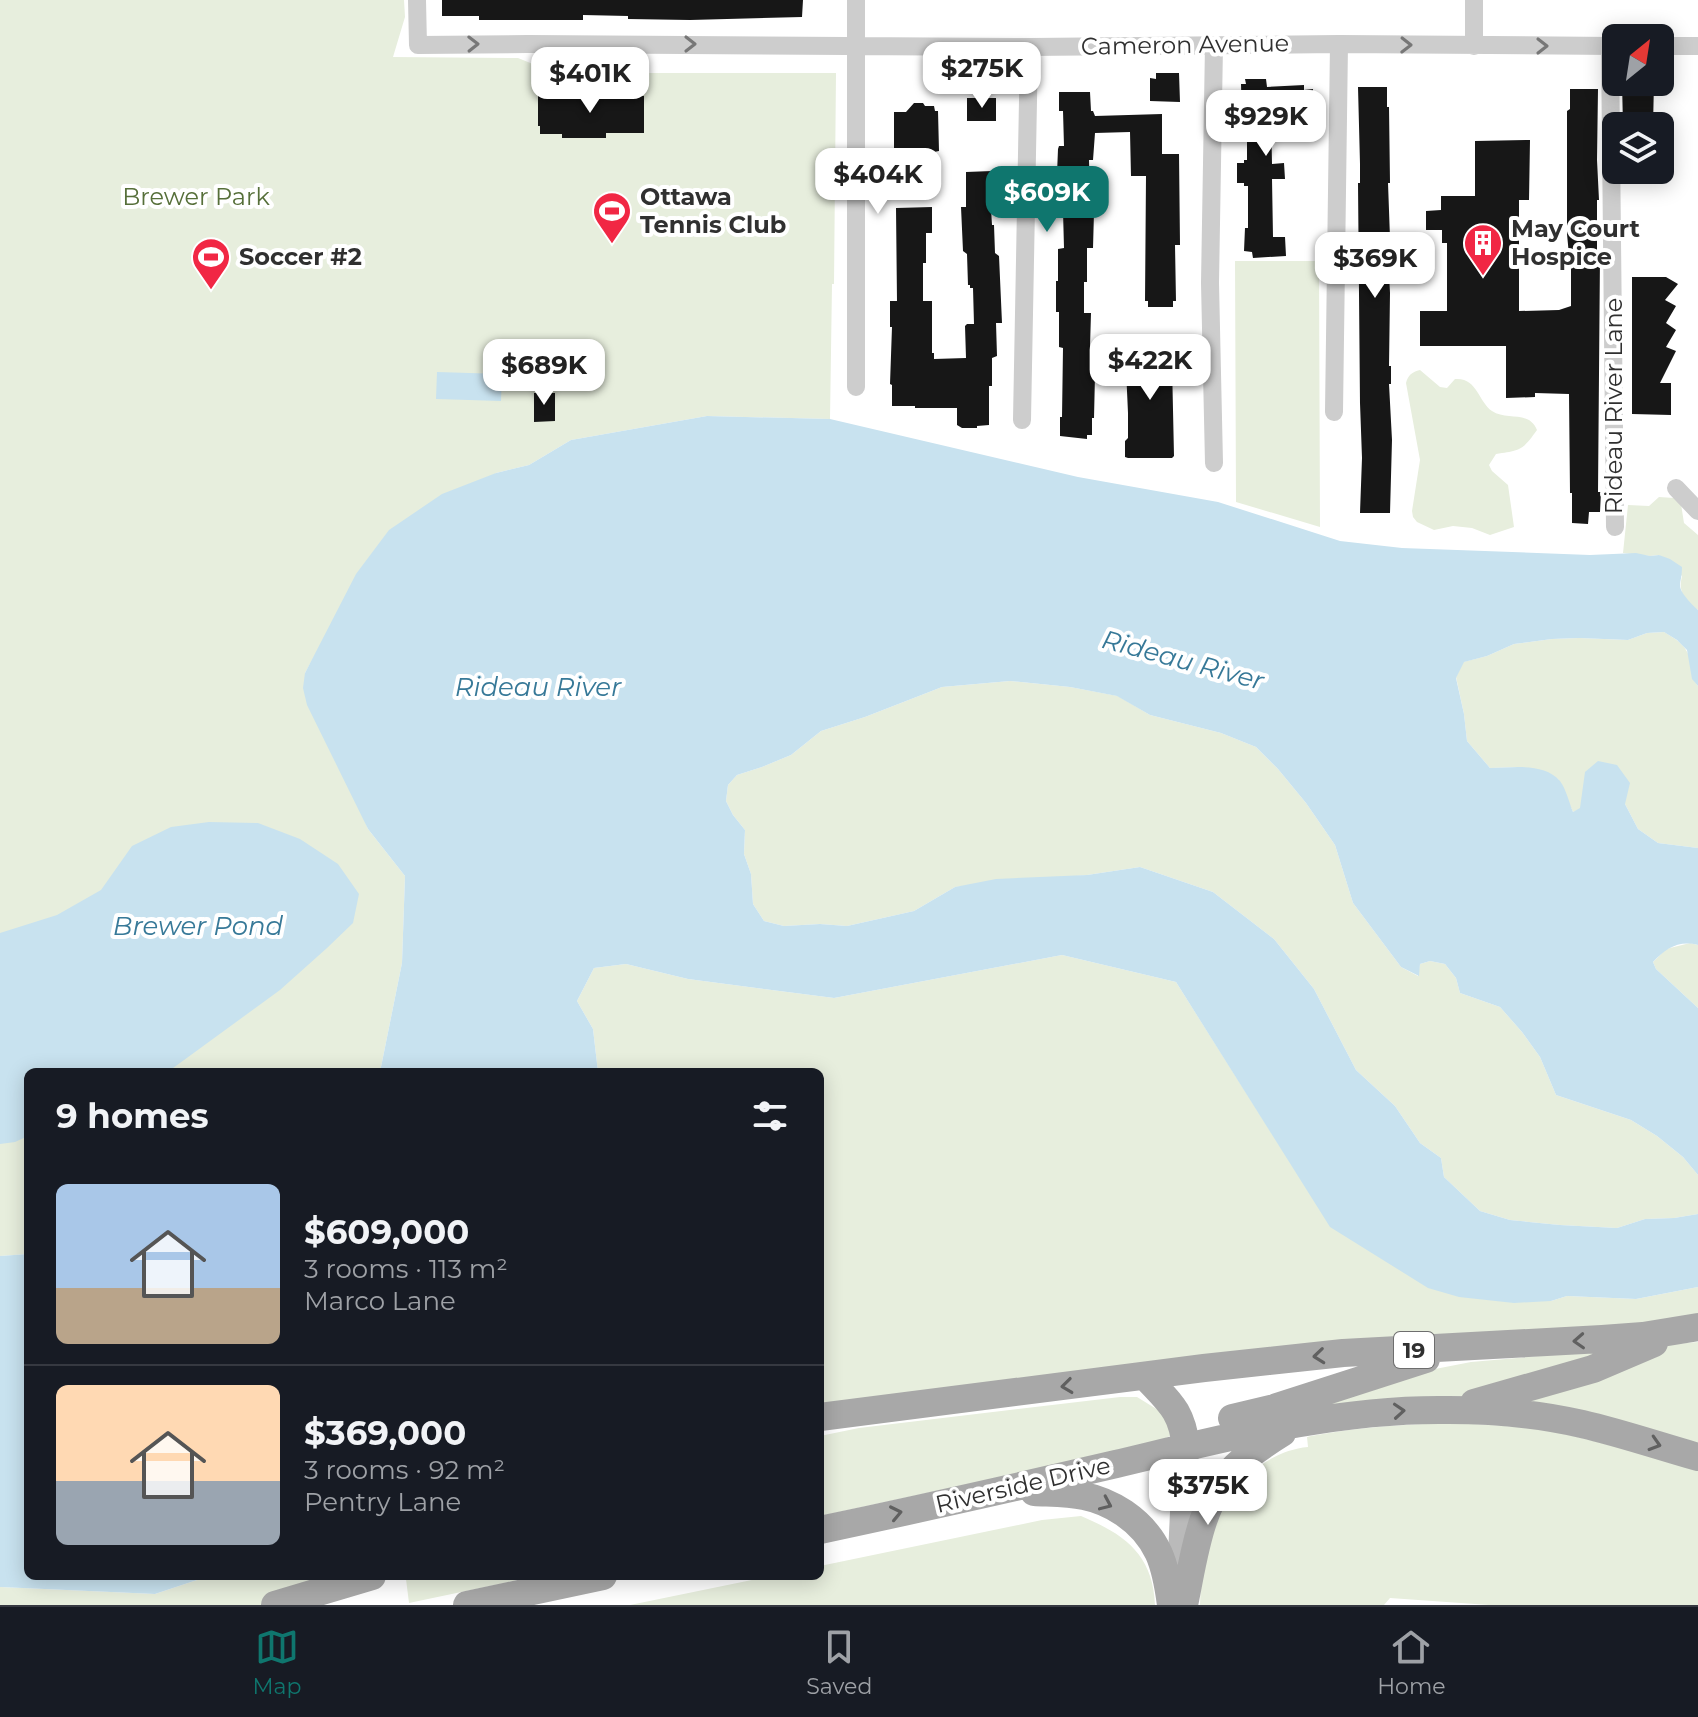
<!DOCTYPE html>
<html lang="en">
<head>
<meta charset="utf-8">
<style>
  body { margin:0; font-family:Montserrat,sans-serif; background:#242831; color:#f1f3f6; height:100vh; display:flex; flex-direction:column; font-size:30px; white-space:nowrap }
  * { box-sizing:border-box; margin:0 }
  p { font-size:26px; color:#9ea1a6 }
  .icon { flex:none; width:44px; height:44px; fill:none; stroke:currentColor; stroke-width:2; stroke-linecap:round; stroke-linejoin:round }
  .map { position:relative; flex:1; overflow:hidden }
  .panel { position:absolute; left:24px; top:1068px; width:800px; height:512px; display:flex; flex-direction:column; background:#171b24; border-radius:12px; box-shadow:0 4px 20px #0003 }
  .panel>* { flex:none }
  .needle { width:52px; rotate:30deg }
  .fabs { position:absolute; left:1602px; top:24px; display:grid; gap:16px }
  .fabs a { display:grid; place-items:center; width:72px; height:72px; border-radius:12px; background:#171b24; box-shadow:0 4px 20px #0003; font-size:40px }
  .price { position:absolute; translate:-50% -68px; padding:0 18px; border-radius:16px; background:#fff; color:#222; font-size:26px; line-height:52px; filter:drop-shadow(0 2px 4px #0008) }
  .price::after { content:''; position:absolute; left:50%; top:48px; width:24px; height:18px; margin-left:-12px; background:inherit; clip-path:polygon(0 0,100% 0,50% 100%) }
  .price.current { background:#0f766e; color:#fff }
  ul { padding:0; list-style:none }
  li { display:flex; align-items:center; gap:24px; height:200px; padding:0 32px }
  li+li { border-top:2px solid #363941 }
  li span { display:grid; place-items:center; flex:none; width:224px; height:160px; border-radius:12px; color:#555 }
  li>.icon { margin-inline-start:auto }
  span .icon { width:96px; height:96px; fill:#fffc; stroke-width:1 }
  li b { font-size:34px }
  h2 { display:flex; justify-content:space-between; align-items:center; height:96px; padding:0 32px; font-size:34px }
  .tab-bar { display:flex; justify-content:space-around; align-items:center; height:112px; border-top:2px solid #363941; background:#171b24; font-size:22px; color:#9ea1a6 }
  .tab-bar a { display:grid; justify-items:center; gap:4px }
  .tab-bar .current { color:#0f766e }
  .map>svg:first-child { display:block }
  .green { fill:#e7eedd }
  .water { fill:#c8e2ef }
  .building { fill:#171717 }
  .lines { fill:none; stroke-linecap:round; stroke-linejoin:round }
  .street { stroke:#cdcdcd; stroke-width:18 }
  .secondary { stroke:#bababa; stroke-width:26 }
  .primary { stroke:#a8a8a8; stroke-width:28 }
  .oneway { stroke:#777 }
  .oneway2 { stroke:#606060 }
  .labels { text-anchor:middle; stroke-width:8; stroke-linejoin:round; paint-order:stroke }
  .shield { fill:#fff; stroke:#6e6e6e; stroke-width:2 }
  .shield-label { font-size:22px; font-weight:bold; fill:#303030 }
  .street-label { font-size:24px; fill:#303030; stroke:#fff }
  .park-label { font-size:24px; fill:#566f39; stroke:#fff }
  .poi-label { font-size:24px; font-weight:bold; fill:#303030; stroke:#fff; text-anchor:start }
  .water-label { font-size:26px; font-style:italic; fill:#377998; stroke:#fff }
</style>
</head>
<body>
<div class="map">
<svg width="1698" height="1605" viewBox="0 0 1698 1605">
  <rect width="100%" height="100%" fill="#fff"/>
  <path class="green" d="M0 0H404L405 17 393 57 518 58 550 71 620 73H836L834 284H832L830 419 707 416 571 440 529 465 496 473 321 644 305 673 368 829 405 876 402 963 380 1072H28V1254L0 1256Z
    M1235 261H1319L1320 527 1236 502Z
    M1420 370 1440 387 1447 388 1455 379C1477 377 1478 401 1492 411 1507 421 1529 410 1537 430 1522 451 1521 450 1496 454L1489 465 1492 471 1508 485 1514 527 1490 535 1472 528 1453 526 1434 530 1417 522 1413 517 1412 511 1420 460 1406 383C1408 375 1412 372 1420 370Z
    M1659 497 1674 498 1681 504 1684 523 1698 535V610C1684 602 1678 591 1682 576L1659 555 1650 556 1623 553 1628 505 1649 506Z
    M1664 632C1676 639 1688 646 1690 661 1692 672 1691 678 1698 686V848L1658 843 1638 829 1625 804 1580 809 1573 812 1558 779 1521 767 1490 768 1467 741 1464 714 1456 677 1463 662 1487 656 1514 644 1552 639 1579 638 1628 640 1647 633Z
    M1010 681 1070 687 1118 696 1150 715 1221 733 1256 747 1278 769 1306 803 1335 845 1353 903 1401 967 1418 976 1420 964 1430 961 1445 964 1456 978 1460 993 1500 1007 1522 1032 1540 1057 1556 1095 1631 1120 1657 1136 1683 1157 1698 1175V1214L1674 1218 1645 1219 1617 1228 1560 1225 1510 1220 1480 1211 1444 1177 1441 1158 1420 1143 1395 1106 1356 1070 1314 989 1274 939 1213 892 1140 867 1087 875 955 887 914 911 847 926 820 924 784 926 764 921 753 904 751 874 744 854 745 830 733 815 726 801 728 785 737 775 762 767 791 755 821 731 865 717 942 687Z
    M1690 943 1698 945V1008L1656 969 1653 962 1666 949Z
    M1062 955 1176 982 1331 1227 1551 1301 1567 1296 1636 1299 1698 1287V1315L1682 1319 820 1417V1072H598L593 1029 577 1001 594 968 626 964 688 979 834 998Z
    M1698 1342V1446L1610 1421 1324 1408 1323 1403 1430 1370 1471 1362Z
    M1120 1397H1137L1163 1413 1169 1423 1170 1436 1150 1445 820 1516V1436L859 1428Z
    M1456 1423C1490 1425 1526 1426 1560 1433 1607 1443 1652 1457 1698 1471V1605H1489L1390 1598 1384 1605H1200L1202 1553 1224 1496 1230 1499C1246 1471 1276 1450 1308 1447L1307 1437 1311 1436C1359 1427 1406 1424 1456 1423Z
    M1081 1516C1124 1534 1153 1554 1155 1605H630L771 1576H820V1566L1042 1520Z
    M209 1576H372L275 1605H0V1587L155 1594Z
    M414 1576H537L409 1603 406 1579Z"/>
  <path class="water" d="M437 372 502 374 501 401 436 399Z
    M707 416 830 419 1078 477 1218 502 1340 541 1402 548 1590 555 1636 553 1650 556 1659 555 1670 559 1682 567C1682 585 1675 585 1688 600 1691 603 1694 607 1698 610V686L1692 679 1687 650 1677 640 1664 632 1647 633 1628 640 1579 638 1552 639 1514 644 1487 656 1464 662 1456 678 1464 714 1467 741 1490 768C1511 768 1544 762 1560 781 1566 789 1569 802 1573 812L1580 808 1585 772 1598 761 1617 765 1630 783 1625 804 1638 829 1658 843 1698 848V945C1679 940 1666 948 1653 962L1656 969 1698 1008V1175L1683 1157 1657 1136 1631 1120 1556 1095 1540 1057 1522 1032 1500 1007 1460 993 1456 978 1445 964 1430 961 1420 964 1419 976 1401 967 1353 903 1335 845 1306 803 1278 769 1256 747 1221 733 1150 715 1117 696 1070 687 1010 681 942 687 865 717 821 731 791 755 762 767 737 775 728 785 726 801 733 815 745 830 744 854 751 874 753 904 764 921 784 926 820 924 847 926 914 911 955 887 996 879 1087 875 1140 867 1213 892 1274 939 1314 989 1356 1070 1395 1106 1420 1143 1441 1158 1444 1177 1480 1211 1510 1220 1560 1225 1617 1228 1645 1219 1674 1218 1698 1214V1287L1636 1299 1567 1296 1551 1301 1514 1303 1459 1297 1428 1288 1330 1227 1176 982 1062 955 834 998 688 979 626 964 594 968 577 1001 593 1029 598 1072H380L402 963 405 876 368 829 307 705 303 688 305 673 356 574 389 530 442 494 496 473 529 465 571 440Z
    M209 822 258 823 300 839 338 864 359 894 353 923 327 948 280 990 169 1071 28 1072V1136L15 1142 0 1144V933L57 915 101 890 132 846 171 827Z
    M28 1254V1576H209L155 1594 0 1587V1256Z"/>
  <path class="building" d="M442 0H803L802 17 690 20 628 19V16L583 15V20H479V16H442Z
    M1156 73H1179L1180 102 1150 101V78L1156 79Z
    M1245 79H1266L1267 87 1304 85V90L1313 89 1314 115 1271 117 1272 164 1284 163 1285 179H1272L1273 237H1285L1286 256 1253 258 1252 252 1244 251 1245 228H1248V186H1244V183H1237V163H1244V160H1247V122H1242L1241 84H1246Z
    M1622 82H1654L1653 126H1623Z
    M1358 87H1387V107H1389L1390 183H1388L1390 238H1388V256L1390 293 1389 366H1391V384H1389L1392 440 1390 513H1360L1362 458 1360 403 1358 183H1360V164Z
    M1570 89H1598L1597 160 1599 200H1597V255H1600L1598 492H1601L1600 512H1589L1588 524 1572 523V493H1570L1569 394 1535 393V397L1506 398V346H1420V311H1447V243H1442V230H1426V211L1441 210V196H1475V141L1530 140 1529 200H1519V311L1559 310 1571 306V255H1569L1567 234V111L1570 109Z
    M1059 92H1090L1091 111H1093L1095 116 1162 114V154H1179L1180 245H1175L1176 301H1173V307H1148V301H1145L1146 176H1131L1130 132 1095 133 1093 160H1089L1090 212H1094L1093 248H1087V282H1084V313H1091L1090 347H1092L1095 375 1094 418H1092V435H1087V439L1060 436V417H1062L1063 348 1059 347V312H1056V281H1058V249L1064 248 1063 211 1059 209 1057 174 1058 149 1059 146H1064L1063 111H1059Z
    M538 95 644 96V133H606V138H562V134H540V126H538Z
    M967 98H996V121H967Z
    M914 103H923L925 106H934L935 111H938L939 151 924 154V162H902V154L900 152H894V112H906Z
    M992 171 995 172 996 192H990L992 225H994L995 253 999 256 1002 323H996L997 356 992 358V386H989V425L977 426V428H962L957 425V408H915V406H892V385L890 384 892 327H890V301H897L896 208 932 207V233H926V263H923V301H932V353H934V359L966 358 965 326 967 324H974L973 288H970V285H968L967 254 963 251 961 207H966V172Z
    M1632 277H1666L1678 284 1665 300 1676 306 1666 323 1676 330 1666 347 1676 351 1660 383H1671V415L1632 414Z
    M1157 344V346H1174V364H1172L1174 456 1172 458H1128L1125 457V441L1128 438V413L1125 347Z
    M534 393H555V421L534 422Z"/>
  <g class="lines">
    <path class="street" d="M417 0 418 45 528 44 1029 47 1339 44 1616 46
      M1474 0V46
      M1214 45 1210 283 1214 463
      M1610 46 1615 527
      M1660 46H1698
      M856 387V0
      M1334 412 1339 44
      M1022 420 1029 47
      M1676 488 1698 511"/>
    <path class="secondary" d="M1180 1577 1186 1447"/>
    <path class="primary" d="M1145 1376C1169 1402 1182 1410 1186 1447
      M1474 1403 1593 1369 1654 1343
      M820 1417 1204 1368 1343 1353 1602 1339 1643 1336 1698 1327
      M1232 1418 1274 1408 1426 1359
      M1034 1492C1051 1493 1068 1493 1084 1496 1099 1499 1112 1505 1124 1513 1159 1537 1166 1566 1171 1605
      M820 1530C919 1509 1017 1487 1116 1464 1225 1438 1336 1408 1449 1410 1493 1410 1539 1414 1582 1424 1621 1433 1659 1446 1698 1457
      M275 1605 372 1576
      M467 1605 603 1576
      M1184 1605C1194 1558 1199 1502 1236 1466 1250 1453 1266 1443 1282 1433"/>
  </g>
  <defs><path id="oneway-chevron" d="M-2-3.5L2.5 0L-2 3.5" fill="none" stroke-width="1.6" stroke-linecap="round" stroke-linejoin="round" transform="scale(2)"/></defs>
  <g class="oneway">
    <use href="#oneway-chevron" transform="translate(473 44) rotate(-1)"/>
    <use href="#oneway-chevron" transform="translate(690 44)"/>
    <use href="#oneway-chevron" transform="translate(1406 45) rotate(1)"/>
    <use href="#oneway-chevron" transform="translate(1542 46)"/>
  </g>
  <g class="oneway2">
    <use href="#oneway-chevron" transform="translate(1579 1341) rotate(177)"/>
    <use href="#oneway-chevron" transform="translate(1319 1356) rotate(174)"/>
    <use href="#oneway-chevron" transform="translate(1067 1386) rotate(173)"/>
    <use href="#oneway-chevron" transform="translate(1399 1411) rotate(-4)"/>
    <use href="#oneway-chevron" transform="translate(1655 1444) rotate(17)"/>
    <use href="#oneway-chevron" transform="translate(1106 1504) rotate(24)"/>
    <use href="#oneway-chevron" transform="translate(896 1513) rotate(-12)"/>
  </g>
  <defs>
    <g id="stadium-pin" transform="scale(2)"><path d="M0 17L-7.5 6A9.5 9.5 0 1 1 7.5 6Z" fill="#f12744" stroke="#fff"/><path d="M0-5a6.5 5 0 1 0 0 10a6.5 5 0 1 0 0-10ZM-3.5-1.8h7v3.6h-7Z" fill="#fff"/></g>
    <g id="building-pin" transform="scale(2)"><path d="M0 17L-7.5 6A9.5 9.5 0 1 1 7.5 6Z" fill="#f12744" stroke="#fff"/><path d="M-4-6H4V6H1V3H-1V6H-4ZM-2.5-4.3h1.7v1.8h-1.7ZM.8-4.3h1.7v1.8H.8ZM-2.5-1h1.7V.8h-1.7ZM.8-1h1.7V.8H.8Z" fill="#fff"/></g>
  </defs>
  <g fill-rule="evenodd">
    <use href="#stadium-pin" x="612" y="211"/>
    <use href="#building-pin" x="1483" y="243"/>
    <use href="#stadium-pin" x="211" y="257"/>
  </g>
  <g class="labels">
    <rect class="shield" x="1394" y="1332" width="40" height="36" rx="6"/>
    <g class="shield-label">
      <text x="1414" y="1358">19</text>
    </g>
    <g class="street-label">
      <text transform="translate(1185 45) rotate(-1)" y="8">Cameron Avenue</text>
      <text transform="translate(1614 406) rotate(-90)" y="8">Rideau River Lane</text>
      <text transform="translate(1023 1485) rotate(-13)" y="8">Riverside Drive</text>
    </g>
    <g class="park-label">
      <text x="196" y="205">Brewer Park</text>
    </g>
    <g class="poi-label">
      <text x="640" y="205">Ottawa<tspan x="640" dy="28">Tennis Club</tspan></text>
      <text x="1511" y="237">May Court<tspan x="1511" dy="28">Hospice</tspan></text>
      <text x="239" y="265">Soccer #2</text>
    </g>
    <g class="water-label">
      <text transform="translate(1183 660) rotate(15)" y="9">Rideau River</text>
      <text x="538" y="696">Rideau River</text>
      <text x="198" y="935">Brewer Pond</text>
    </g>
  </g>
</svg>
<div class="fabs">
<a><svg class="needle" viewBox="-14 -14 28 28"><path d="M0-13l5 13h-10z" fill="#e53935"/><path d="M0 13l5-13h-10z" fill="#9ea1a6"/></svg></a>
<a><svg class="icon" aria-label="layers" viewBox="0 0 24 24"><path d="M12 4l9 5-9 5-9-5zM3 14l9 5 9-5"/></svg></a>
</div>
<b class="price" style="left:982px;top:110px">$275K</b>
<b class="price" style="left:590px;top:115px">$401K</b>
<b class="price" style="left:1266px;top:158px">$929K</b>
<b class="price" style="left:878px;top:216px">$404K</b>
<b class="price current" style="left:1047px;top:234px">$609K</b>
<b class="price" style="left:1375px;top:300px">$369K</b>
<b class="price" style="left:1150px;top:402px">$422K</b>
<b class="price" style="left:544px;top:407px">$689K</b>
<b class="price" style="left:1208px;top:1527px">$375K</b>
<section class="panel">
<h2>9 homes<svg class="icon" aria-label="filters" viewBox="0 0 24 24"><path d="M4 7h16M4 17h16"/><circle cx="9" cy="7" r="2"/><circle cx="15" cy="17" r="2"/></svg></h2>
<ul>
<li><span style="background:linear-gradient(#a9c7e8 65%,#b9a48a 0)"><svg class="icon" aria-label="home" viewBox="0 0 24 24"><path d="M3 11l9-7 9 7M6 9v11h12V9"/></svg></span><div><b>$609,000</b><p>3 rooms · 113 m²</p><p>Marco Lane</p></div></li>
<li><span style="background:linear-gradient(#ffd9b3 60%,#9aa5b1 0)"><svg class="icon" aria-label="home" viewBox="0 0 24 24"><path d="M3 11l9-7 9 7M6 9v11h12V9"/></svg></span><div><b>$369,000</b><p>3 rooms · 92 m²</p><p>Pentry Lane</p></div></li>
</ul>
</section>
</div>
<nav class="tab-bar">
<a class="current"><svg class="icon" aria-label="map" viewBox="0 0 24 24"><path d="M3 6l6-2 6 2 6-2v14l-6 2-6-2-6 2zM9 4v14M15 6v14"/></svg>Map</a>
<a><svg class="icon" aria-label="saved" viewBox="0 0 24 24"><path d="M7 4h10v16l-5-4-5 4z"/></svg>Saved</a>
<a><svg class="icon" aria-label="home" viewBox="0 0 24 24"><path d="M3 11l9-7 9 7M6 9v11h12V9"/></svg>Home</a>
</nav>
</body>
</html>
